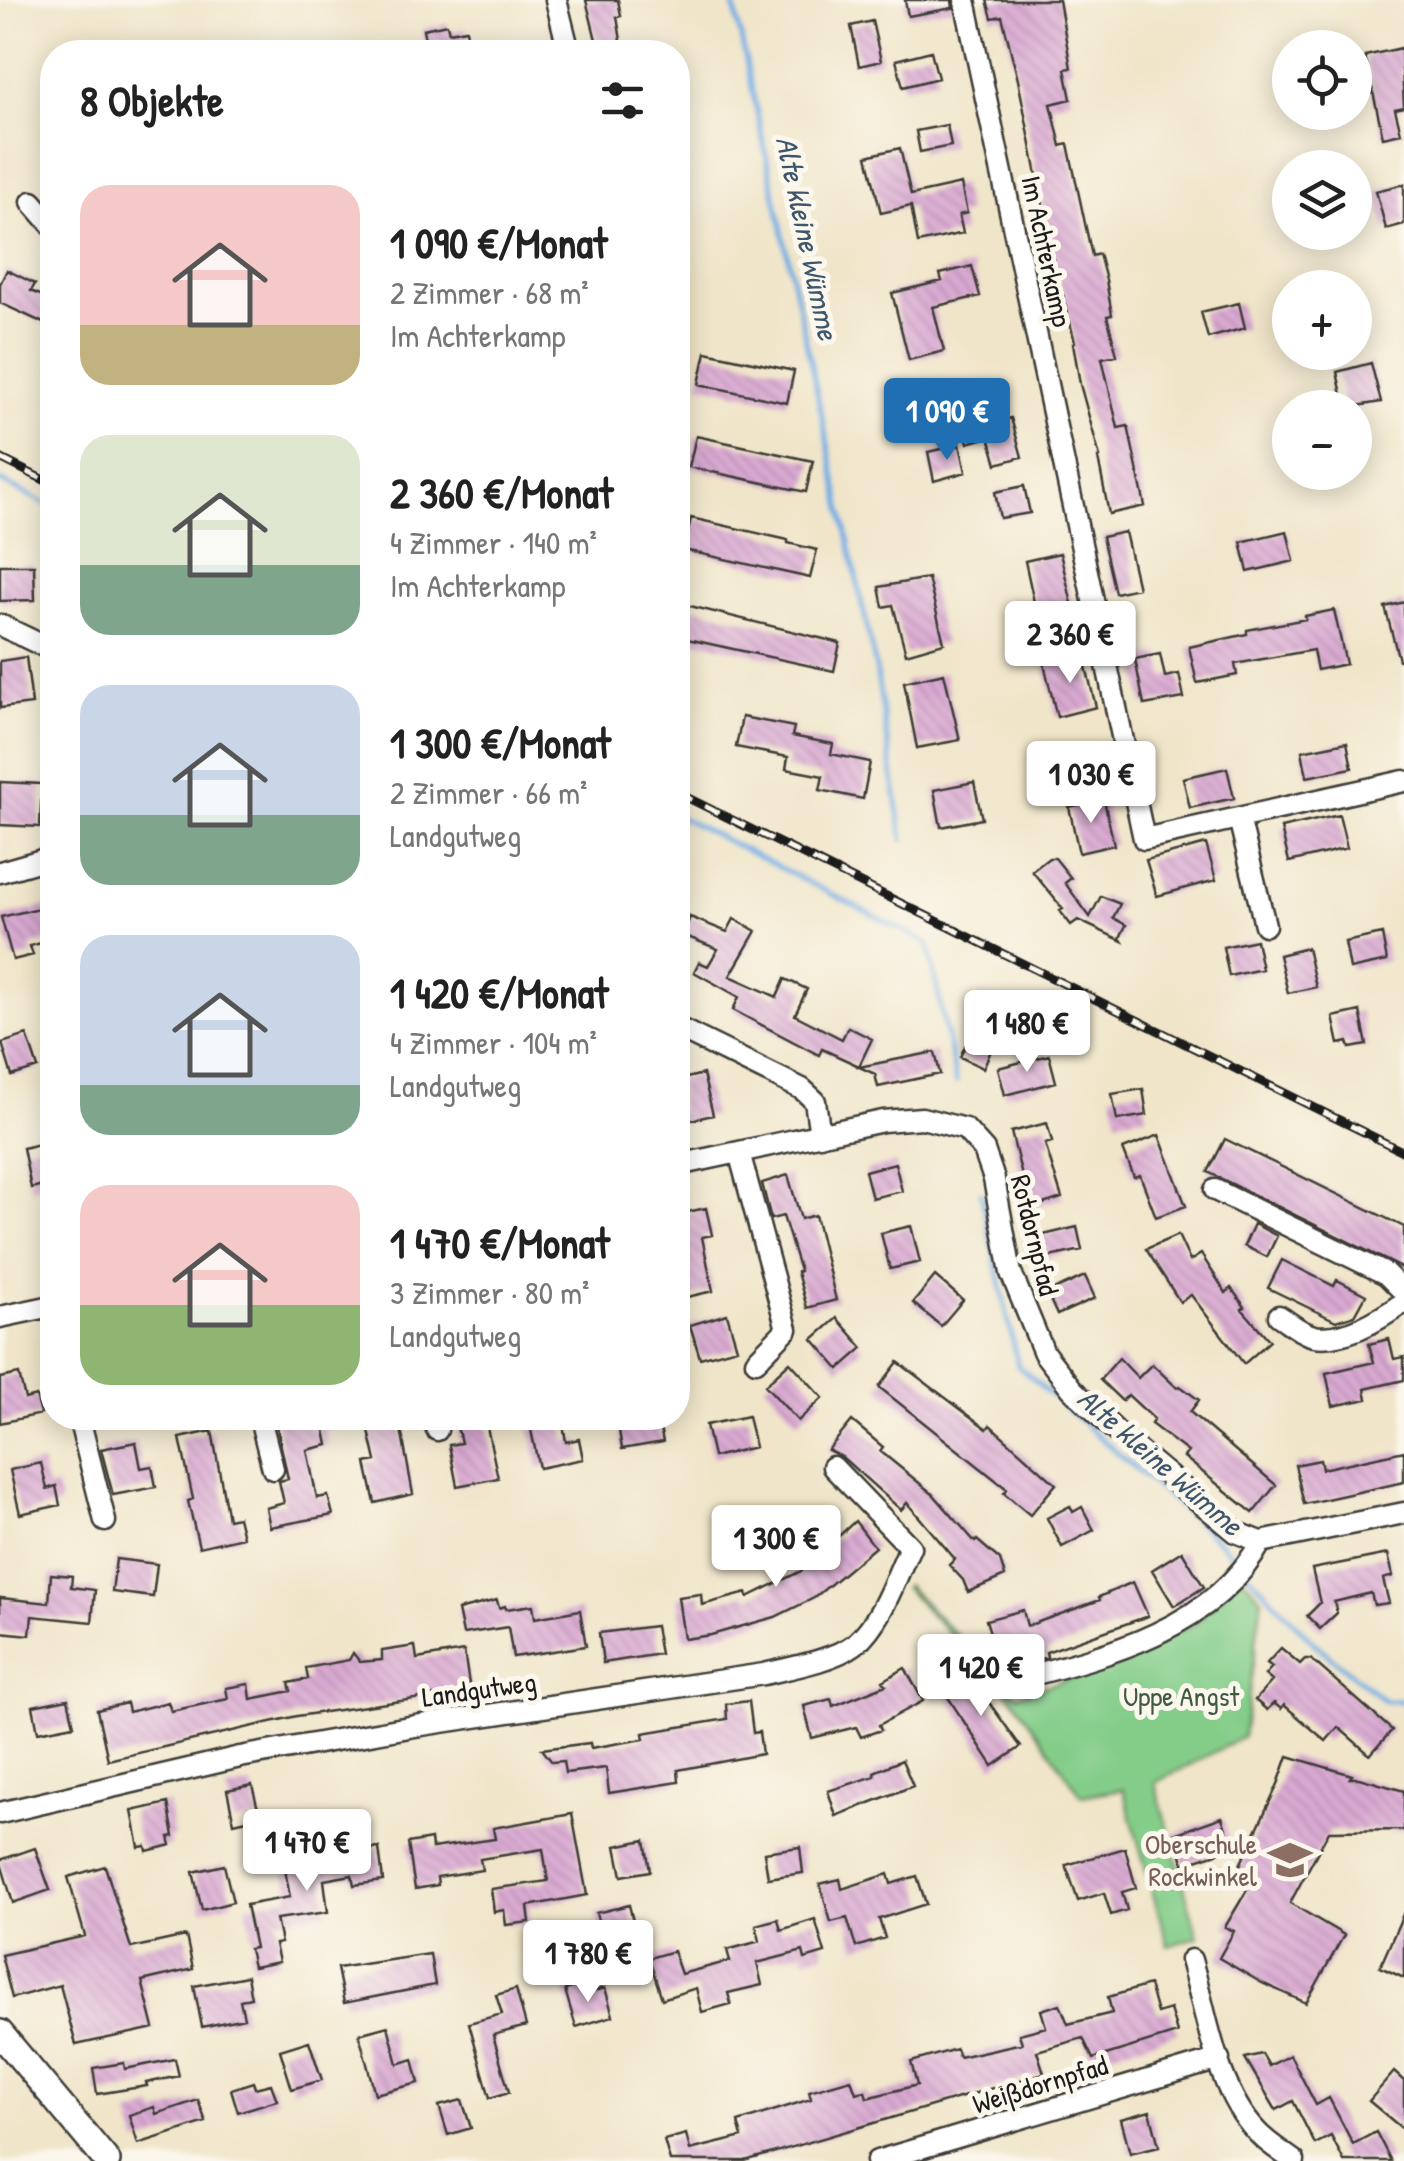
<!DOCTYPE html>
<html lang="de">
<head>
<meta charset="utf-8">
<style>
  body { margin:0; font-family:"Patrick Hand",sans-serif; background:#f6f6f6; color:#222; height:100vh; display:flex; flex-direction:column; font-size:38px; white-space:nowrap }
  * { box-sizing:border-box; margin:0 }
  p { font-size:32px; color:#767676 }
  .icon { flex:none; width:55px; height:55px; fill:none; stroke:currentColor; stroke-width:2; stroke-linecap:round; stroke-linejoin:round }
  .map { position:relative; flex:1; overflow:hidden }
  .drawer { position:absolute; left:40px; top:40px; width:650px; height:1390px; display:flex; flex-direction:column; background:#fff; border-radius:40px; box-shadow:0 5px 25px #0003 }
  .drawer>* { flex:none }
  .buttons { position:absolute; left:1272px; top:30px; display:grid; gap:20px }
  .buttons a { display:grid; place-items:center; width:100px; height:100px; border-radius:50%; background:#fff; box-shadow:0 5px 25px #0003; font-size:50px }
  .price { position:absolute; translate:-50% -85px; padding:0 22px; border-radius:10px; background:#fff; color:#222; font-size:32px; line-height:65px; filter:drop-shadow(0 2px 5px #0008) }
  .price::after { content:''; position:absolute; left:50%; top:60px; width:30px; height:22px; margin-left:-15px; background:inherit; clip-path:polygon(0 0,100% 0,50% 100%) }
  .price.on { background:#1f6fb2; color:#fff }
  ul { padding:0; list-style:none }
  li { display:flex; align-items:center; gap:30px; height:250px; padding:0 40px }
  li span { display:grid; place-items:center; flex:none; width:280px; height:200px; border-radius:30px; color:#555 }
  li>.icon { margin-inline-start:auto }
  span .icon { width:120px; height:120px; fill:#fffc; stroke-width:1 }
  li b { font-size:42px }
  h2 { display:flex; justify-content:space-between; align-items:center; height:120px; padding:0 40px; font-size:42px }
  .map>svg:first-child { display:block }
  .park { fill:#83cd89; stroke:#507452; stroke-width:2.5 }
  .lines { fill:none; stroke-linecap:round; stroke-linejoin:round }
  .stream { stroke:#72ade3; stroke-width:5 }
  .building { fill:url(#building-back-hatch) }
  .minor-casing { stroke:#3c3a36; stroke-width:25 }
  .major-casing { stroke:#3c3a36; stroke-width:30 }
  .minor { stroke:#fff; stroke-width:20 }
  .major { stroke:#fff; stroke-width:25 }
  .rail-casing { stroke:#1c1c1c; stroke-width:9 }
  .rail { stroke:#fbf7ec; stroke-width:5; stroke-dasharray:15; stroke-linecap:butt }
  .labels { text-anchor:middle; stroke-width:10; stroke-linejoin:round; paint-order:stroke }
  .street-label { font-size:28px; fill:#1c1c1c; stroke:#fbf7ec }
  .park-label { font-size:28px; fill:#405a42; stroke:#fbf7ec }
  .education-label { font-size:28px; fill:#785e54; stroke:#fbf7ec; text-anchor:end }
  .water-label { font-size:30px; font-style:italic; fill:#3e566c; stroke:#fbf7ec }
</style>
</head>
<body>
<div class="map">
<svg width="1404" height="2161" viewBox="0 0 1404 2161">
  <defs>
    <pattern id="building-back-hatch" width="6" height="6" patternUnits="userSpaceOnUse" patternTransform="scale(2.5)"><rect width="6" height="6" fill="#d9a9d2"/><path d="M-1 5l2 2M0 0l6 6M5-1l2 2" fill="none" stroke="#ba91b4"/></pattern>
  </defs>
  <rect width="100%" height="100%" fill="#fbf7ec"/>
  <filter id="ink" filterUnits="userSpaceOnUse"><feTurbulence type="fractalNoise" baseFrequency=".01" numOctaves="2"/><feDisplacementMap in="SourceGraphic" scale="20" xChannelSelector="R" yChannelSelector="G"/><feConvolveMatrix kernelMatrix="1 2 1 2 8 2 1 2 1" color-interpolation-filters="sRGB"/></filter>
  <filter id="wash" filterUnits="userSpaceOnUse"><feTurbulence type="fractalNoise" baseFrequency=".0048" numOctaves="4" result="noise"/><feDisplacementMap in="SourceGraphic" scale="40" xChannelSelector="R" yChannelSelector="G"/><feGaussianBlur stdDeviation="2.25" result="paint"/><feColorMatrix in="noise" values="0 0 0 0 0 0 0 0 0 0 0 0 0 0 0 0 0 1.4 0 .05"/><feComposite in="paint" operator="in"/></filter>
  <g filter="url(#wash)">
    <rect width="100%" height="100%" fill="#f0e5c9"/>
    <path class="park" d="M1241 1575 1262 1599 1243 1737 1155 1783 1198 1937 1168 1946 1123 1789 1082 1796 1014 1700 905 1588 906 1585 1017 1695 1086 1673 1195 1624Z"/>
    <g class="lines">
      <path class="stream" d="M733 0 876 669 903 840
        M0 481 52 507
        M678 816 928 943 956 1082
        M981 1193 1018 1366 1222 1544 1241 1565
        M1248 1573 1314 1643 1385 1701H1404"/>
    </g>
    <g id="blocks">
      <path class="building" d="M586 0H618L621 16 617 17 623 52H599Z
        M905 0H952L953 8 908 16Z
        M987 0H1059L1071 68 1065 69 1071 99 1051 104 1061 146 1068 144 1092 256 1099 254 1106 280 1112 315 1107 316 1117 355 1102 358 1118 428 1128 426 1145 506 1109 514 1098 458 1100 457 1080 384 1073 343 1075 342 1055 265 1018 80 1002 16 992 18Z
        M872 21 881 61 859 66 851 26Z
        M447 24 449 32 466 29 470 52H427L423 29Z
        M1401 48 1404 107 1395 109 1401 133 1383 137 1365 56Z
        M931 51 938 78 903 87 896 60Z
        M947 125 951 146 920 152 916 131Z
        M900 148 911 195 961 184 967 213 959 215 963 233 918 243 911 206 881 213 867 156Z
        M1404 184V224L1386 229 1376 191Z
        M972 266 980 296 933 307 944 351 909 360 892 293 942 281 940 274Z
        M7 270 35 284 31 291 52 300V327L0 303V284Z
        M1239 303 1245 328 1208 338 1201 312Z
        M706 352 794 371 787 403 699 384Z
        M1371 363 1381 402 1345 408 1337 372Z
        M994 400 999 421 1011 418 1022 457 997 464 989 437 968 443 959 410Z
        M696 436 813 461 806 492 689 467Z
        M960 445 966 472 934 481 928 452Z
        M1024 486 1030 513 1000 518 995 492Z
        M691 518 788 540V543L817 550 810 578 684 550Z
        M1287 531 1294 561 1248 572 1241 542Z
        M1125 532 1138 588 1115 593 1102 537Z
        M1060 553 1073 608 1037 616 1025 561Z
        M0 565H34L35 600 0 601Z
        M928 578 944 643 906 654 893 605 883 607 879 587Z
        M1404 602V660H1399L1385 607Z
        M678 603 840 643 834 671 678 637Z
        M1334 610 1346 664 1317 670 1313 650 1235 664 1237 675 1197 683 1189 647 1247 634V630L1306 619 1305 616Z
        M1160 654 1165 677 1179 674 1184 698 1144 705 1135 659Z
        M1083 655 1096 707 1057 717 1044 664Z
        M26 657 32 704 0 708V661Z
        M944 673 960 740 917 748 904 682Z
        M742 717 794 727 792 736 833 744 831 754 870 762 863 799 820 790 823 776 786 769 788 757 736 747Z
        M1347 742 1352 768 1307 777 1302 751Z
        M1227 768 1234 798 1190 808 1183 778Z
        M0 782 42 784 40 827 0 825Z
        M974 782 982 819 941 827 934 790Z
        M1104 800 1114 845 1079 853 1069 807Z
        M1339 815 1347 848 1289 862 1281 828Z
        M1206 844 1216 880 1157 896 1146 860Z
        M1049 858H1055L1071 878 1065 883 1090 917 1101 896 1120 904 1113 918 1126 925 1120 938 1122 941 1078 920 1071 925 1060 911 1063 909 1032 871Z
        M52 905V940L30 946 33 955 13 960 1 917Z
        M690 917 727 932 734 919 756 931 730 976 777 997 785 979 807 989 795 1015 842 1039 848 1027 872 1039 859 1066 822 1049 819 1055 733 1010 739 997 694 972 699 962 708 966 718 949 683 935Z
        M1382 934 1387 961 1350 969 1345 942Z
        M1256 940 1262 969 1229 976 1223 947Z
        M1307 948 1316 987 1288 993 1279 955Z
        M1360 1011 1367 1045 1350 1048 1348 1042 1339 1044 1333 1017Z
        M972 1031 995 1042 983 1068 960 1057Z
        M27 1035 38 1068 12 1076 2 1043Z
        M935 1052 940 1074 878 1087 875 1074 859 1067Z
        M1049 1055 1056 1082 1005 1095 998 1068Z
        M703 1074 713 1115 678 1123V1080Z
        M1143 1089 1147 1115 1117 1120 1112 1094Z
        M1047 1123 1052 1142 1045 1144 1062 1198 1030 1208 1011 1132Z
        M1159 1135 1186 1206 1156 1217 1140 1175 1134 1177 1123 1149Z
        M1225 1139 1404 1227V1269L1208 1172Z
        M52 1141V1183L31 1188 23 1148Z
        M895 1163 902 1191 872 1198 865 1171Z
        M788 1175 801 1219 815 1215 836 1300 807 1308 797 1272 800 1271 783 1216 771 1219 762 1183Z
        M706 1208 712 1235 702 1237 713 1291 683 1298 678 1261 684 1259 678 1214Z
        M1254 1224 1277 1236 1267 1257 1244 1246Z
        M911 1226 920 1262 890 1269 881 1233Z
        M1077 1227 1082 1250 1040 1259 1035 1237Z
        M1178 1235 1190 1261 1201 1254 1226 1293 1231 1288 1245 1307 1242 1309 1270 1341 1244 1364 1191 1295 1180 1302 1146 1249Z
        M1282 1260 1334 1286 1337 1280 1366 1295 1355 1315 1336 1321 1268 1288Z
        M935 1276 963 1300 941 1326 913 1303Z
        M1085 1276 1095 1298 1057 1315 1047 1293Z
        M727 1314 737 1348 700 1358 690 1325Z
        M837 1318 863 1348 839 1369 813 1339Z
        M1389 1339 1394 1359 1404 1357V1380L1365 1389 1367 1399 1333 1406 1326 1373 1374 1362 1369 1344Z
        M1119 1358 1138 1378 1152 1364 1177 1388 1180 1386 1199 1400 1190 1412 1276 1485 1253 1513 1184 1457 1188 1452 1151 1424 1154 1419 1128 1395 1122 1401 1100 1380Z
        M790 1362 823 1398 798 1421 765 1385Z
        M898 1362 987 1429 990 1425 1056 1484 1030 1515 1004 1493 1007 1489 879 1387Z
        M19 1374 25 1399 36 1396 41 1414 0 1423V1378Z
        M748 1416 755 1447 713 1457 706 1425Z
        M275 1418H309L311 1428 324 1425 328 1445 307 1450 317 1498 328 1496 333 1515 270 1527 266 1508 284 1503 279 1481 288 1479Z
        M366 1418H399L413 1494 375 1503 366 1463 376 1461Z
        M455 1418H485L498 1478 457 1486 449 1445 461 1443Z
        M562 1418 566 1442 579 1439 583 1459 539 1468 530 1425Z
        M617 1418H650L652 1429 660 1427 663 1442 622 1449Z
        M852 1421 883 1447 880 1451 934 1495 975 1542 977 1540 1000 1560 1005 1576 968 1592 963 1580 949 1565 955 1559 907 1503 901 1510 842 1457 828 1450Z
        M212 1431 228 1519 238 1517 243 1537 199 1547 188 1501 193 1499 180 1438Z
        M136 1442 141 1468 152 1466 156 1487 113 1495 101 1449Z
        M1404 1451V1482L1304 1504 1295 1465 1320 1460 1322 1469Z
        M41 1463 47 1489 56 1486 60 1505 20 1514 10 1470Z
        M1070 1506 1073 1512 1082 1507 1094 1530 1062 1547 1047 1518Z
        M855 1521 875 1547 814 1598 775 1617 711 1635 684 1639 678 1597 701 1594 702 1605 747 1593 748 1597 801 1571Z
        M1182 1551 1204 1587 1174 1606 1152 1570Z
        M1388 1554 1393 1576 1383 1579 1389 1603 1374 1605 1371 1593 1334 1602 1337 1613 1320 1629 1307 1616 1320 1603 1312 1569Z
        M116 1559 157 1564 153 1597 112 1592Z
        M51 1574 72 1576 71 1587 95 1590 92 1622 32 1616 30 1635 0 1632V1598L49 1603Z
        M1133 1582 1148 1616 1046 1652 1047 1657 1027 1662 1024 1647 997 1655 986 1620 1023 1610 1027 1626 1100 1600 1099 1597Z
        M497 1600 499 1608 505 1606 506 1609 533 1605 535 1618 580 1610 586 1646 513 1657 508 1627 463 1634 458 1610Z
        M655 1626 660 1654 603 1663 599 1633Z
        M415 1646 417 1659 464 1651 470 1691 297 1716 108 1760 97 1710 127 1703 129 1712 168 1702 171 1711 228 1699 226 1688 249 1684 251 1699 291 1691 289 1683 308 1679 306 1668 349 1660 353 1653 360 1662 382 1660V1651Z
        M1281 1648 1300 1664 1305 1659H1311L1392 1730 1370 1755 1338 1727 1326 1741 1284 1705 1281 1709 1274 1703 1267 1710 1255 1700 1272 1681 1265 1675 1272 1667 1267 1663Z
        M905 1668 923 1701 879 1725 881 1730 861 1737 856 1727 812 1738 804 1706 831 1699 833 1706 886 1685 883 1681Z
        M967 1672 1021 1747 993 1766 942 1688Z
        M68 1699 74 1725 38 1732 33 1706Z
        M749 1701 753 1733 759 1732 762 1754 678 1770 679 1782 609 1793 606 1768 565 1773 563 1761 552 1762 542 1749 590 1743 591 1748 644 1739 643 1733 727 1719 726 1704Z
        M1288 1756 1352 1775 1350 1778H1359L1404 1791V1830L1329 1831 1290 1903 1344 1935 1306 2003 1262 1983 1219 1958 1234 1931 1225 1927 1247 1890 1233 1880 1278 1784Z
        M902 1760 913 1786 836 1816 828 1791 875 1776 874 1772Z
        M252 1785 260 1817 234 1823 227 1790Z
        M168 1803 174 1836 169 1837 171 1845 147 1851 146 1846 139 1847 132 1811Z
        M572 1814 587 1895 528 1906 530 1922 506 1925 504 1910 494 1912 491 1889 548 1881 543 1849 480 1859 482 1870 437 1877 438 1885 415 1889 408 1843 431 1839 432 1848 495 1839 493 1828Z
        M1222 1817 1232 1848 1184 1864 1174 1834Z
        M645 1840 650 1871 622 1876 616 1846Z
        M800 1847 803 1873 768 1878 764 1852Z
        M35 1848 50 1890 13 1903 0 1860Z
        M379 1848 383 1881 354 1885 352 1875 324 1880 328 1912 276 1919 281 1943 275 1944 279 1962 253 1967 249 1949 255 1948 246 1905 290 1897 283 1859 332 1851V1855Z
        M1125 1848 1136 1888 1122 1892 1127 1910 1111 1915 1104 1893 1078 1901 1066 1865Z
        M224 1865 233 1902 202 1910 193 1872Z
        M105 1866 131 1948 186 1936 193 1969 142 1981 154 2028 76 2045 60 1985 12 1998 1 1955 85 1936 68 1877Z
        M888 1874 891 1884 917 1876 926 1904 879 1919 885 1938 856 1947 847 1918 831 1922 820 1884 840 1879 842 1889Z
        M629 1905 638 1941 606 1950 596 1913Z
        M1404 1912V1978L1380 1967Z
        M778 1919 781 1930 815 1919 825 1953 805 1959 803 1951 757 1963 762 1985 728 1993 731 2004 702 2012 696 1988 662 1999 649 1958 673 1951 681 1974 730 1961 727 1950 760 1941 756 1925Z
        M430 1954 435 1985 344 2003 337 1968Z
        M247 1976 251 1998 240 2000 244 2018 202 2027 194 1986Z
        M589 1983 592 1992 605 1988 613 2016 576 2027 565 1990Z
        M1149 1985 1157 2013 1170 2009 1177 2033 1093 2059 1083 2038 1037 2051 1044 2073 745 2161H670L664 2140 686 2134 690 2150 742 2137 738 2122 811 2099 809 2091 851 2079 856 2093 865 2091 867 2098 917 2085 911 2062 956 2049 959 2057 1022 2043 1019 2034 1046 2027 1041 2010 1060 2004 1068 2024 1112 2013 1108 1997Z
        M516 1989 526 2026 493 2035 509 2092 490 2098 469 2023 502 2014 496 1995Z
        M388 2026 398 2064 413 2059 419 2083 375 2094 359 2034Z
        M309 2041 322 2080 292 2089 280 2050Z
        M1262 2054 1269 2066 1290 2055 1316 2105 1329 2098 1353 2144 1376 2132 1391 2161H1344L1331 2136 1315 2144 1293 2101 1276 2110 1245 2058Z
        M175 2059 179 2076 146 2083 147 2086 97 2094 93 2068 124 2063 125 2069Z
        M1394 2072 1404 2081V2130L1369 2101Z
        M253 2082 255 2088 271 2084 277 2100 238 2112 231 2089Z
        M198 2100 206 2122 138 2144 129 2115 154 2107 156 2114Z
        M462 2100 471 2128 448 2135 439 2106Z
        M1150 2111 1159 2146 1130 2153 1121 2119Z"/>
    </g>
  </g>
  <g filter="url(#ink)">
    <use href="#blocks" fill-opacity="0" stroke="#3c3a36" stroke-width="2.5"/>
    <g class="lines">
      <g class="minor-casing">
        <path id="minor" d="M556 0 569 52
          M965 0 1144 839 1404 781
          M32 202 52 225
          M0 625 52 650
          M1239 818 1265 925
          M0 872 52 857
          M678 1028 802 1089 815 1101 820 1135
          M739 1152 787 1329 756 1361
          M678 1165 883 1121 922 1118 965 1129 984 1150 994 1179 1011 1273 1044 1353 1072 1389 1123 1438 1236 1532 1261 1542 1404 1513
          M1215 1190 1386 1274 1404 1292
          M1279 1316C1290 1323 1301 1333 1314 1336 1345 1341 1381 1319 1404 1302
          M0 1317 52 1306
          M79 1418 105 1521
          M260 1418 273 1469
          M434 1418 437 1430
          M1020 1678C1108 1656 1215 1627 1261 1542
          M0 1813 240 1757 415 1726 764 1674C790 1668 834 1660 855 1644 882 1621 895 1579 910 1547L833 1467
          M1191 1960C1207 2015 1216 2089 1257 2132 1267 2143 1282 2152 1294 2161
          M877 2161 1219 2059"/>
      </g>
      <g class="major-casing">
        <path id="major" d="M0 2033 107 2161"/>
      </g>
      <use href="#minor" class="minor"/>
      <use href="#major" class="major"/>
      <g class="rail-casing">
        <path id="rail" d="M0 458 52 484
          M678 793 1404 1152"/>
      </g>
      <use href="#rail" class="rail"/>
    </g>
  </g>
  <defs>
    <g id="school-bare" transform="scale(3.45)"><path d="M0-5L7-2L0 1L-7-2ZM-4 1L0 2.5L4 1V4Q0 6-4 4Z" fill="#8d6e63" stroke="#fbf7ec" stroke-width="2.5" paint-order="stroke"/></g>
  </defs>
  <g fill-rule="evenodd">
    <use href="#school-bare" x="1290" y="1860"/>
  </g>
  <g class="labels">
    <g class="street-label">
      <text transform="translate(1047 251) rotate(78)" y="10">Im Achterkamp</text>
      <text transform="translate(1035 1235) rotate(76)" y="10">Rotdornpfad</text>
      <text transform="translate(479 1689) rotate(-8)" y="10">Landgutweg</text>
      <text transform="translate(1040 2084) rotate(-17)" y="10">Weißdornpfad</text>
    </g>
    <g class="park-label">
      <text x="1181" y="1706">Uppe Angst</text>
    </g>
    <g class="education-label">
      <text x="1257" y="1854">Oberschule<tspan x="1257" dy="32">Rockwinkel</tspan></text>
    </g>
    <g class="water-label">
      <text transform="translate(807 238) rotate(78)" y="10">Alte kleine Wümme</text>
      <text transform="translate(1160 1462) rotate(41)" y="10">Alte kleine Wümme</text>
    </g>
  </g>
</svg>
<div class="buttons">
<a><svg class="icon" aria-label="locate" viewBox="0 0 24 24"><circle cx="12" cy="12" r="6"/><path d="M12 2v4M12 18v4M2 12h4M18 12h4"/></svg></a>
<a><svg class="icon" aria-label="layers" viewBox="0 0 24 24"><path d="M12 4l9 5-9 5-9-5zM3 14l9 5 9-5"/></svg></a>
<a>+</a>
<a>−</a>
</div>
<b class="price on" style="left:947px;top:463px">1 090 €</b>
<b class="price" style="left:1070px;top:686px">2 360 €</b>
<b class="price" style="left:1091px;top:826px">1 030 €</b>
<b class="price" style="left:1027px;top:1075px">1 480 €</b>
<b class="price" style="left:776px;top:1590px">1 300 €</b>
<b class="price" style="left:981px;top:1719px">1 420 €</b>
<b class="price" style="left:307px;top:1894px">1 470 €</b>
<b class="price" style="left:588px;top:2005px">1 780 €</b>
<section class="drawer">
<h2>8 Objekte<svg class="icon" aria-label="filters" viewBox="0 0 24 24"><path d="M4 7h16M4 17h16"/><circle cx="9" cy="7" r="2"/><circle cx="15" cy="17" r="2"/></svg></h2>
<ul>
<li><span style="background:linear-gradient(#f6c9c9 70%,#c2b280 0)"><svg class="icon" aria-label="home" viewBox="0 0 24 24"><path d="M3 11l9-7 9 7M6 9v11h12V9"/></svg></span><div><b>1 090 €/Monat</b><p>2 Zimmer · 68 m²</p><p>Im Achterkamp</p></div></li>
<li><span style="background:linear-gradient(#dfe7d0 65%,#7fa58c 0)"><svg class="icon" aria-label="home" viewBox="0 0 24 24"><path d="M3 11l9-7 9 7M6 9v11h12V9"/></svg></span><div><b>2 360 €/Monat</b><p>4 Zimmer · 140 m²</p><p>Im Achterkamp</p></div></li>
<li><span style="background:linear-gradient(#c9d6e8 65%,#7fa58c 0)"><svg class="icon" aria-label="home" viewBox="0 0 24 24"><path d="M3 11l9-7 9 7M6 9v11h12V9"/></svg></span><div><b>1 300 €/Monat</b><p>2 Zimmer · 66 m²</p><p>Landgutweg</p></div></li>
<li><span style="background:linear-gradient(#c9d6e8 75%,#7fa58c 0)"><svg class="icon" aria-label="home" viewBox="0 0 24 24"><path d="M3 11l9-7 9 7M6 9v11h12V9"/></svg></span><div><b>1 420 €/Monat</b><p>4 Zimmer · 104 m²</p><p>Landgutweg</p></div></li>
<li><span style="background:linear-gradient(#f6c9c9 60%,#8fb573 0)"><svg class="icon" aria-label="home" viewBox="0 0 24 24"><path d="M3 11l9-7 9 7M6 9v11h12V9"/></svg></span><div><b>1 470 €/Monat</b><p>3 Zimmer · 80 m²</p><p>Landgutweg</p></div></li>
</ul>
</section>
</div>
</body>
</html>
